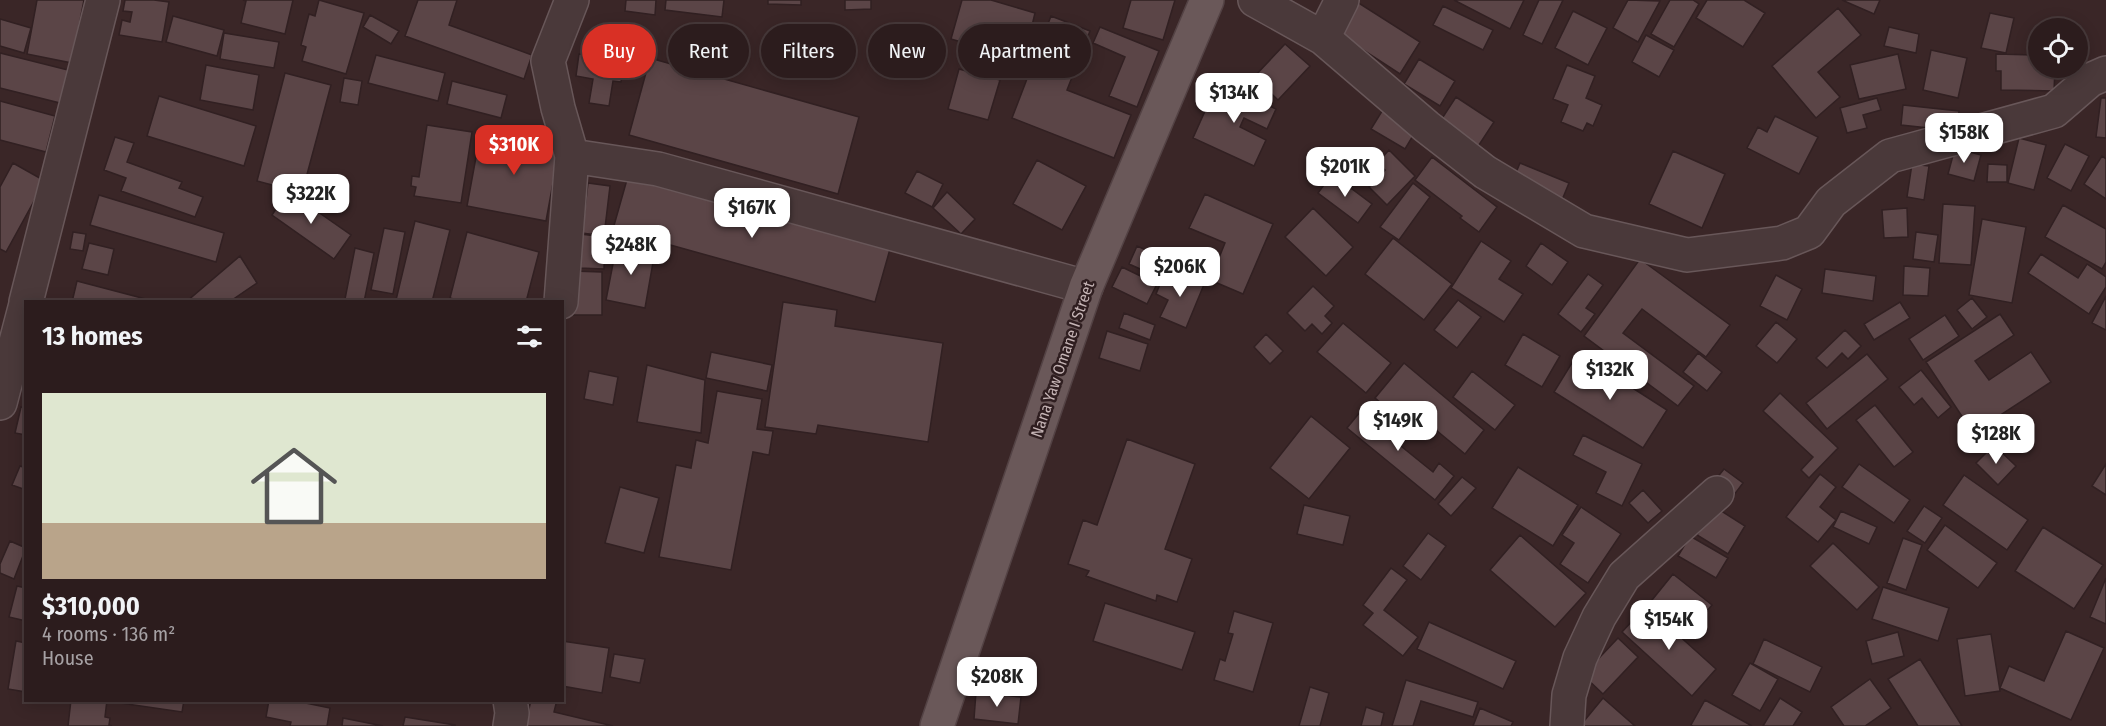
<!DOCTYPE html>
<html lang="en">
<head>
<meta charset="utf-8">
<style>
  body { margin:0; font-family:"Fira Sans Condensed",sans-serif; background:#38292a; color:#f1f3f6; height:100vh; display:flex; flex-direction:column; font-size:22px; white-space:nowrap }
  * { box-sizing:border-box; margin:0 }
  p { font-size:20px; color:#a6a1a4 }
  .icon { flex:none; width:33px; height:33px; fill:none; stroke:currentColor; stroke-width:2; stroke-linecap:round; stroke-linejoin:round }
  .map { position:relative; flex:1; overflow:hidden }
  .drawer { position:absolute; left:24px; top:300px; width:540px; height:402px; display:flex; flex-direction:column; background:#2c1c1d; border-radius:0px; box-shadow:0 3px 15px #0003,0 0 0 2px #483a3b }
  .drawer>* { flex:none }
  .hud { position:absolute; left:582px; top:24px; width:570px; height:54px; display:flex; gap:12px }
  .fabs { position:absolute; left:2028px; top:18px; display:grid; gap:12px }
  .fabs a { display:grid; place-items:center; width:60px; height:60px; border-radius:50%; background:#2c1c1d; box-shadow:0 3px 15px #0003,0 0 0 2px #483a3b; font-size:30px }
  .price { position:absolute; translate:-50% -51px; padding:0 14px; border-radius:12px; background:#fff; color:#222; font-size:20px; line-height:39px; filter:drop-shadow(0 2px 3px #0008) }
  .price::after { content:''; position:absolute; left:50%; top:36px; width:18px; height:14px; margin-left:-9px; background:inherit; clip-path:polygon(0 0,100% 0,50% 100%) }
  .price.on { background:#d93025; color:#fff }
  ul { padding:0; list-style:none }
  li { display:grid; align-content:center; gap:12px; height:318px; padding:0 18px }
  li span { display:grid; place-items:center; height:186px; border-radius:0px; color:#555 }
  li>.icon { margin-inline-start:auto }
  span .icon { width:108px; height:108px; fill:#fffc; stroke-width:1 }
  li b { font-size:26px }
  h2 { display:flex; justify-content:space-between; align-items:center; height:72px; padding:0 18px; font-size:26px }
  .chip { padding:0 21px; border-radius:27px; background:#2c1c1d; box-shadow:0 3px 15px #0003,0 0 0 2px #483a3b; font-size:21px; line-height:54px }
  .chip.on { background:#d93025; color:#fff }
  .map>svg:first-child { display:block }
  .building { fill:#5b4547; stroke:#312022; stroke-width:1.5 }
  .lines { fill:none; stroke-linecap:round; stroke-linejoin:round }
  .street-casing { stroke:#685759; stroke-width:36 }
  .primary-casing { stroke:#534244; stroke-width:36 }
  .street { stroke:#4a393a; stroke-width:33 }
  .primary { stroke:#6a5859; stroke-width:33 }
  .labels { text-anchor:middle; stroke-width:5; stroke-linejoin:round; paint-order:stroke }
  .street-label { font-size:16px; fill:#c6b5b6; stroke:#2f1e20 }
</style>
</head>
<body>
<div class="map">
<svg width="2106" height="726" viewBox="0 0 2106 726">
  <rect width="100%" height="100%" fill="#3a2627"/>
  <path class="building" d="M37 0H84L72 63 27 54Z
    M125 0H154L169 2 162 42 119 35 122 20 130 22 132 12 123 11Z
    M243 0H293L285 34 241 23 246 1Z
    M319 0 364 13 346 74 302 61 306 47 301 45 309 14 315 16Z
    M418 0H457L449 25 532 55 524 79 405 36Z
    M626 0H656L655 15 625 11Z
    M666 0H724L722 17 665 10Z
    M768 0H801V5L768 4Z
    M845 0H871V9L845 10Z
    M962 0H991L1035 13 1030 34 999 26 992 51 951 39Z
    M1131 0H1175L1163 40 1123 28Z
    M1354 0 1420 42 1400 74 1334 31Z
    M1454 0H1524L1510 29Z
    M1539 0H1563L1542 44 1523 35Z
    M1628 0 1660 1 1638 42 1613 28Z
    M1670 0H1693L1699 4 1674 47 1651 34Z
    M1707 0H1744L1765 13 1743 47 1696 18Z
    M1842 0H1880L1874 14Z
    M1443 6 1493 30 1483 50 1433 25Z
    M1838 8 1861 35 1818 72 1840 97 1816 118 1772 66Z
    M1573 11 1607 28 1588 65 1555 48Z
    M1990 13 2014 18 2006 53 1981 48Z
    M370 15 399 31 391 44 363 27Z
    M173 16 224 30 217 56 166 42Z
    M1051 16 1090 31 1067 90 1131 115 1114 158 1012 118Z
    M0 19 31 28 24 53 0 46Z
    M1100 27 1159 51 1137 107 1109 96 1125 57 1093 43Z
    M1889 27 1919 34 1916 53 1884 46Z
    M224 33 279 42 274 68 220 59Z
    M1646 35 1674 50 1659 77 1632 62Z
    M596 40 612 43 610 60 624 62 621 82 613 81 609 106 589 103 593 79 576 76 579 54 594 56Z
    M1285 44 1310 66 1278 100 1254 77Z
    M1931 50 1967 58 1958 98 1923 90Z
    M0 53 68 70 60 103 0 88Z
    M1898 54 1906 89 1859 99 1850 65Z
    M1996 54 2038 55V68H2055L2054 91 2001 90V71H1996Z
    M376 55 445 73 438 101 368 83Z
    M650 58 859 117 838 194 629 135Z
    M1419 59 1455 81 1440 106 1404 84Z
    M206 65 259 75 253 110 200 100Z
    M1567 65 1595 76 1586 98 1602 105 1593 126 1587 123 1583 131 1561 122 1568 105 1553 99Z
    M959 69 1000 80 988 120 948 109Z
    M285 73 331 85 302 193 257 181Z
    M344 78 362 81 358 105 340 102Z
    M452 81 507 95 501 118 447 104Z
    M1218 82 1276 109 1267 129 1244 118 1240 127 1266 140 1254 166 1193 138Z
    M159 96 256 126 244 166 147 136Z
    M1456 97 1494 122 1477 148 1439 123Z
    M1877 98 1881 110 1863 115 1867 128 1847 133 1840 108Z
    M2101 98H2106V138L2096 137Z
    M0 101 55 116 46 152 0 140Z
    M1387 103 1420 124 1405 149 1371 129Z
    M1903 105 1959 111 1957 131 1901 125Z
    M1775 116 1818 137 1799 174 1747 148 1758 127 1767 132Z
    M427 125 472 132 461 203 414 196 416 187 411 186 412 176 419 177Z
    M481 130 560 145 546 221 467 206Z
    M115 137 134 143 127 162 182 182 179 188 203 197 195 217 121 191 126 178 104 170Z
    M2019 138 2046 145 2034 190 2008 183Z
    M2065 144 2089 156 2071 191 2047 178Z
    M1955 148 1981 155 1974 181 1948 174Z
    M1389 150 1415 176 1387 205 1369 187 1385 170 1377 163Z
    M1673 151 1725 174 1702 228 1649 204Z
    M2102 156 2106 159V199L2084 184Z
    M1432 157 1497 207 1479 232 1460 218 1462 216 1415 180Z
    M1037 160 1086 186 1062 230 1013 204Z
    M13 163 45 181 6 252 0 249V187Z
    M1520 163 1569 183 1562 200 1513 180Z
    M1912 164 1929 166 1924 200 1907 197Z
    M1988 164 2007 165V182H1987Z
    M917 171 943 184 932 207 905 193Z
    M1332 174 1372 204 1358 223 1318 193Z
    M628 176 890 249 875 302 613 229Z
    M588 183 610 186 604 236 582 233Z
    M1413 183 1430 197 1399 240 1380 227Z
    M288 191 351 235 334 259 272 215Z
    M947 192 975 219 961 234 933 208Z
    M1205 194 1273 224 1243 294 1210 280 1225 243 1189 228Z
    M99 195 224 233 216 262 90 225Z
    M1943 204 1975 206 1971 265 1939 263Z
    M2063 205 2106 229V262L2102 269 2045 237Z
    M1313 208 1353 247 1326 276 1285 237Z
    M1907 208 1908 237 1884 238 1882 210Z
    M1982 219 2026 227 2012 303 1969 295Z
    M415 221 450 230 432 302 396 300Z
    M384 228 405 232 393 294 371 290Z
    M73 232 86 234 83 251 70 249Z
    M467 232 539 252 526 302H464L450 298Z
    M1916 232 1938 235 1934 262 1913 259Z
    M580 234 605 237 604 269 579 268Z
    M1393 238 1452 284 1424 320 1365 274Z
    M1481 241 1511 261 1499 279 1523 294 1504 322 1451 288Z
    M89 243 114 249 108 275 82 269Z
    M617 243 655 251 645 308 606 300Z
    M1541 243 1568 262 1552 285 1526 266Z
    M1137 246 1166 259 1158 277 1129 264Z
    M355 248 374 253 364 302 345 299Z
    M2041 254 2078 278 2087 264 2106 277V287L2089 314 2028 273Z
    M240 256 257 283 229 302H186Z
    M1640 259 1730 325 1706 357 1642 309 1623 333 1694 386 1678 406 1584 336Z
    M1904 266 1930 268 1928 296 1903 295Z
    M1122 267 1157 284 1147 304 1112 287Z
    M1825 269 1876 276 1873 301 1822 293Z
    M572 271 602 272V315H571Z
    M1181 271 1205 282 1186 328 1160 317 1168 300 1156 294 1163 277 1176 283Z
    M1588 274 1603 285 1586 308 1595 314 1581 332 1558 314Z
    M1776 275 1802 289 1787 320 1760 306Z
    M77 281 157 302H72Z
    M1313 286 1334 306 1325 316 1332 323 1322 334 1312 324 1305 331 1287 313Z
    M2106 296V330L2092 323Z
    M1972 298 1987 317 1972 329 1957 310Z
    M1458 300 1481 317 1457 348 1434 330Z
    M783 302 837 310 835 326 943 343 928 442 818 425 816 434 765 427Z
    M1900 302 1910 318 1874 340 1864 324Z
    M1124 313 1155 325 1150 340 1119 328Z
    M2000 314 2014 335 1975 361 1989 380 2031 352 2051 382 1973 433 1926 362Z
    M1945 315 1959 336 1923 360 1909 339Z
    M1776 322 1797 339 1777 363 1756 346Z
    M1343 323 1391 363 1366 393 1317 352Z
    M1845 330 1861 346 1848 359 1842 353 1827 368 1816 358Z
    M1107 331 1148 344 1140 371 1099 358Z
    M1266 334 1283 351 1270 364 1254 347Z
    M1523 334 1560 356 1542 387 1505 365Z
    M711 352 772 365 767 391 706 378Z
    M1578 353 1667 410 1643 448 1554 392Z
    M1698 353 1722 372 1707 391 1683 372Z
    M1867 354 1888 379 1827 429 1806 403Z
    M1404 363 1484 430 1465 454 1419 416 1410 427 1375 398Z
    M647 365 705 380 701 433 637 422Z
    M1921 370 1951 407 1938 418 1922 398 1914 405 1899 387Z
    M589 371 618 377 613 405 584 399Z
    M1472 371 1515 405 1495 430 1453 397Z
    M717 391 762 399 757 429 773 431 769 455 753 452 731 570 659 557 676 465 691 468 696 440 708 443Z
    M1780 393 1838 448 1809 478 1801 470 1813 457 1763 411Z
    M1369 401 1389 417 1380 429 1433 472 1439 463 1454 476 1435 500 1347 428Z
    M1875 405 1913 452 1894 467 1856 420Z
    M21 407 26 408V435L15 433Z
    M1311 416 1350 448 1309 499 1270 468Z
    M1583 435 1642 464 1622 506 1596 493 1606 472 1573 455Z
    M1127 439 1195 464 1165 549 1192 559 1177 602 1157 595 1156 601 1086 576 1089 571 1068 564 1083 520 1097 525Z
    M1994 445 2016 466 1998 485 1976 463Z
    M1859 464 1910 500 1894 523 1842 487Z
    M2106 464V495L2092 486Z
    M20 466 26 468V490L12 485Z
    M1518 467 1578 505 1553 546 1492 508Z
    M1724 469 1743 483 1731 499 1712 484Z
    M1820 474 1836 487 1820 507 1836 520 1818 542 1786 517Z
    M1964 475 2028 520 2007 550 1943 505Z
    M1462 477 1476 488 1451 516 1438 504Z
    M620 487 659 498 644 553 605 543Z
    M1643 490 1662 511 1648 523 1629 503Z
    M1304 505 1350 516 1343 545 1297 534Z
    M1924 506 1942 518 1925 543 1907 531Z
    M1581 507 1621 534 1588 583 1560 564 1574 543 1562 535Z
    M1715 507 1745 526 1728 554 1697 535Z
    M1841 511 1877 527 1869 544 1833 527Z
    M1945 525 1997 563 1978 588 1927 550Z
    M2043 527 2103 565 2074 609 2015 571Z
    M1428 533 1446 546 1421 580 1403 566Z
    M1520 535 1586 593 1555 627 1490 570Z
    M1690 536 1728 558 1716 578 1678 556Z
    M1903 538 1922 545 1906 590 1887 583Z
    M10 541 26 548 14 579 0 573V564Z
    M1833 543 1879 587 1857 610 1810 566Z
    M1391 568 1407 580 1384 610 1418 637 1403 656 1363 625 1373 613 1363 605Z
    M1673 574 1712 605 1690 631 1652 600Z
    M2106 578V624L2090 617Z
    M17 586 26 588V621L9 617Z
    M1883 587 1949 608 1938 641 1872 619Z
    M1105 603 1195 632 1182 670 1093 641Z
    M1646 606 1716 669 1692 696 1622 632Z
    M1234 611 1273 623 1253 692 1214 680 1220 659 1225 661 1233 634 1228 633Z
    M1429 622 1516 661 1503 689 1417 649Z
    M2066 631 2104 648 2071 720 2000 688 2009 666 2044 681Z
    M1898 632 1904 656 1872 664 1866 641Z
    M1991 634 2000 691 1965 696 1957 639Z
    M1618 638 1638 657 1603 694 1583 675Z
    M1764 639 1822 667 1810 692 1753 664Z
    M16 641 26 643V692L8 689Z
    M562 641 609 648 602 693 562 686Z
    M614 654 645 659 640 683 610 677Z
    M1920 659 1962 726H1918L1888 679Z
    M1750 663 1778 679 1760 711 1732 695Z
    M1870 679 1891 708 1865 726H1844L1831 707Z
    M1406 680 1478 702 1473 717 1421 701 1413 726H1392Z
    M1310 687 1329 693 1320 726H1299Z
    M976 692 1021 697 1018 724 974 719Z
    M1603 698 1635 726H1580Z
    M1780 698 1802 712 1793 726H1763Z
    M71 700H107L105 717 110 718 109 725 112 726H68Z
    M121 700H184L182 712 120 703Z
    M269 700H291L330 708 327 726H290L291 722 266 717Z
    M531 700H557L554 712 613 726H525Z
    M1705 700 1752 726H1693L1691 725Z
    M1366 707 1384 713 1381 726H1361Z
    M1480 708 1513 722 1511 726H1473Z
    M405 717 455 725V726H403Z
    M343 718 383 726H342Z"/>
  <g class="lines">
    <g class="street-casing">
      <path id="street" d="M572 0 548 61 558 108 572 156 658 169 1086 287
        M1255 0 1323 38 1427 127 1485 172 1584 231 1687 255 1782 243 1809 232 1831 202 1890 156 2054 111 2090 80 2106 73
        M1323 38 1342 0
        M26 302 103 0
        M561 302 572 156
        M0 403 26 304
        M510 700 512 713 510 726
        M1567 726 1569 695 1580 658 1599 617 1624 576 1717 493"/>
    </g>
    <g class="primary-casing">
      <path id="primary" d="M937 726 1086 287 1207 0"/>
    </g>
    <use href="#street" class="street"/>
    <use href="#primary" class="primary"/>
  </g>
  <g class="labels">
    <g class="street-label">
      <text transform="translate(1062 359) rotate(-71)" y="6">Nana Yaw Omane I Street</text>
    </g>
  </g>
</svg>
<div class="fabs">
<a><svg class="icon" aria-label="locate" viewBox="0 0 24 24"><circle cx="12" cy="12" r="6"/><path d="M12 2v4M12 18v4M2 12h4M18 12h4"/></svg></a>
</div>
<b class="price" style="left:1234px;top:124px">$134K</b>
<b class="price" style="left:1964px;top:164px">$158K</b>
<b class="price on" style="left:514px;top:176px">$310K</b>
<b class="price" style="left:1345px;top:198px">$201K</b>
<b class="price" style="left:311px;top:225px">$322K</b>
<b class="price" style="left:752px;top:239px">$167K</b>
<b class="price" style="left:631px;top:276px">$248K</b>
<b class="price" style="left:1180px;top:298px">$206K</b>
<b class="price" style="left:1610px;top:401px">$132K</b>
<b class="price" style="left:1398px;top:452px">$149K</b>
<b class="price" style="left:1996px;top:465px">$128K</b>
<b class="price" style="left:1669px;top:651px">$154K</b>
<b class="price" style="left:997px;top:708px">$208K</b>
<div class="hud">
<a class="chip on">Buy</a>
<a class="chip">Rent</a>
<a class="chip">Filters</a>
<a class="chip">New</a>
<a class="chip">Apartment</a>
</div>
<section class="drawer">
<h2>13 homes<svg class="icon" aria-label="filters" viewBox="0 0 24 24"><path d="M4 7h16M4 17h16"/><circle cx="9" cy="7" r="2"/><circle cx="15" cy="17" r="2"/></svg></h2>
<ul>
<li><span style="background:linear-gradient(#dfe7d0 70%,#b9a48a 0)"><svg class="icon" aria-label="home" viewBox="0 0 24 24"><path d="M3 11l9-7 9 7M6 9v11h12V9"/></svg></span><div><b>$310,000</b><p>4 rooms · 136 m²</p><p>House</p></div></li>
</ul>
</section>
</div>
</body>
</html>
